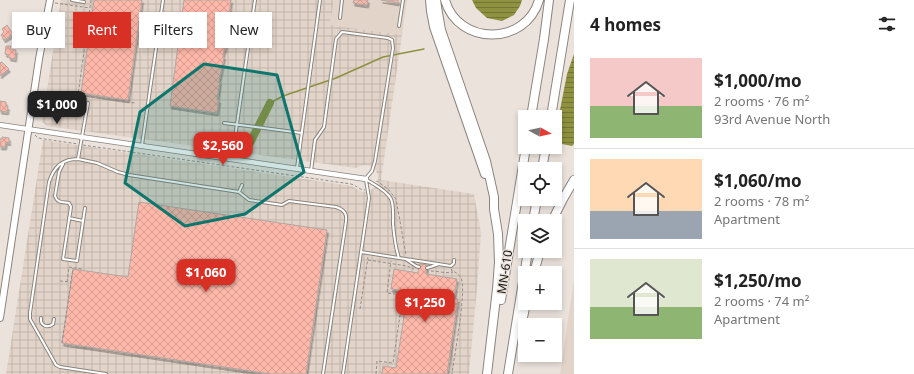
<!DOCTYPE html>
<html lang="en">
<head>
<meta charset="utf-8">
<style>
  body { margin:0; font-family:"Noto Sans",sans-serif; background:#f6f6f6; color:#222; height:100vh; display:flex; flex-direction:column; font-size:15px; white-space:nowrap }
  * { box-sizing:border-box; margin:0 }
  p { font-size:13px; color:#767676 }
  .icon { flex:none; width:22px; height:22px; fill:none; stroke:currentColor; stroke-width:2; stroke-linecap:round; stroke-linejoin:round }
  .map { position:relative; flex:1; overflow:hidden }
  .sheet { display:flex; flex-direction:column; background:#fff; width:340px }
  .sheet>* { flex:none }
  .top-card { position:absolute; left:12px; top:12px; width:380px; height:36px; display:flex; gap:8px }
  .needle { width:26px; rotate:98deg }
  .fabs { position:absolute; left:518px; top:110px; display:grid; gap:8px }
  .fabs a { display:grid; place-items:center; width:44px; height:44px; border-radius:0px; background:#fff; box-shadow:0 2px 6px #0003; font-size:20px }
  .price { position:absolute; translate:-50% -34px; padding:0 9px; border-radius:8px; background:#d93025; color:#fff; font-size:13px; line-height:26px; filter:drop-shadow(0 1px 2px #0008) }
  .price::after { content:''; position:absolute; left:50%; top:24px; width:12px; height:9px; margin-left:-6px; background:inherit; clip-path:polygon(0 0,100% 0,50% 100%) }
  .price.active { background:#222; color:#fff }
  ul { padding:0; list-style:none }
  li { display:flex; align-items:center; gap:12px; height:100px; padding:0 16px }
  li+li { border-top:1px solid #e0e0e0 }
  li span { display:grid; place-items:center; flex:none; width:112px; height:80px; border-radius:0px; color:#555 }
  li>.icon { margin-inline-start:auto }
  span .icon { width:48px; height:48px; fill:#fffc; stroke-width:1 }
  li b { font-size:17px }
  h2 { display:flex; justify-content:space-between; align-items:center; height:48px; padding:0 16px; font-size:17px }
  .tag { padding:0 14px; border-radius:0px; background:#fff; box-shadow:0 2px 6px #0003; font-size:14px; line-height:36px }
  .tag.active { background:#d93025; color:#fff }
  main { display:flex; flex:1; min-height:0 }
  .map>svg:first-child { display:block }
  .built { fill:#e2d4c9 }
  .industrial { fill:url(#industrial-grid) }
  .water { fill:url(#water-rules) }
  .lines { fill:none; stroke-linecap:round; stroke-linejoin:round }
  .stream { stroke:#8d9140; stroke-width:1.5 }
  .river { stroke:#8d9140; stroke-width:8 }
  .building { fill:url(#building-cross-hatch); stroke:#b1a7a4; filter:url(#shadow) }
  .lane-casing { stroke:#8b847e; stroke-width:4 }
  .street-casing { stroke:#8b847e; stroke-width:6 }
  .secondary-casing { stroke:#8b847e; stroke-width:8 }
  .highway-casing { stroke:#8b847e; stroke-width:10 }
  .path { stroke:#958e8a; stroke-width:1; stroke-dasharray:3 2; stroke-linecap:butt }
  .lane { stroke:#fff; stroke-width:2 }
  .street { stroke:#fff; stroke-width:4.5 }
  .secondary { stroke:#fff; stroke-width:6 }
  .highway { stroke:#fff; stroke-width:8 }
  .marked { fill:#0f766e; fill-opacity:0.2; stroke:#0f766e; stroke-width:3; stroke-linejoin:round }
  .labels { text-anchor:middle; stroke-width:3; stroke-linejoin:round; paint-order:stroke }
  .street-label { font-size:12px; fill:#13110f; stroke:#ebe2dc }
</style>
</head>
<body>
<main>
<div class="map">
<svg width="574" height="374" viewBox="0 0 574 374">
  <defs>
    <pattern id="industrial-grid" width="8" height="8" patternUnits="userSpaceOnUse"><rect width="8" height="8" fill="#e2d4c9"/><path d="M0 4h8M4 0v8" fill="none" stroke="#c1b5ab"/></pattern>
    <pattern id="water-rules" width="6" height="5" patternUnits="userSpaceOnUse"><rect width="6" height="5" fill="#8d9140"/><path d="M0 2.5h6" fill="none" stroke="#727534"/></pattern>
    <pattern id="building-cross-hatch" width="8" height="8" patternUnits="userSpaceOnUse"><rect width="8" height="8" fill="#fdb8a9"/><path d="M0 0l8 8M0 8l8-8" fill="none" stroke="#d89d90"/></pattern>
    <filter id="shadow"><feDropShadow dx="1.5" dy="3" stdDeviation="0" flood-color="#0004"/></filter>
  </defs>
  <rect width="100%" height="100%" fill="#ebe2dc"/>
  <path class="built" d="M334 0H407L402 35 330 25Z
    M574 279V374H560Z"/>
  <path class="industrial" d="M61 0H334L330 25 402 35 381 180 474 194 481 233 477 288 469 374H6L43 140 352 186 358 190 364 192 370 190 374 188 378 183V175L375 169 370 166 365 165 360 166 356 168 47 126 42 122Z"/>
  <path class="water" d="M472 0H522L520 6 514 15 502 21 487 18 476 8Z
    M574 54V144L572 146 557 143 559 115 567 74Z"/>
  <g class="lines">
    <path class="stream" d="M270 103 283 96 336 78 383 57 424 49"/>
    <path class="river" d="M250 143 270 103"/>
  </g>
  <path class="building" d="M94 0H142L128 100 81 93Z
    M184 0H231L228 25H227L225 50H224L223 57H224L219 82H220L217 100H219L217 113 170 106Z
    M354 0H368L367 5 353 3Z
    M381 0H398V3Z
    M7 25 13 34 4 40 1 35 4 32 2 29Z
    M6 46H11L10 49 16 50 15 59 9 58V55L5 54Z
    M2 62 9 69 0 76V63Z
    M0 101 6 102V106L8 107 7 112 0 111Z
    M2 137 9 138V143L6 142 5 147H0V139H2Z
    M139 202 327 230 306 374H271L62 343 73 269 128 277Z
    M419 264 427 265 426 274 457 279 454 299H458L447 374H382L383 366 396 368 408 291 391 289 394 269 418 273Z"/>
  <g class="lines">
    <g class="lane-casing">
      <path id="lane" d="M72 0 84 2
        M340 18 342 0
        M399 26 403 0
        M88 103 78 159 97 163 118 172 129 175 239 192 249 200 282 205 289 201 336 207C348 211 347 217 345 228L323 374
        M224 123 302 133
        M142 145 163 0
        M232 158 255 0
        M78 159C62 159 54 167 49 182L30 313V319L56 365 60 367 106 374
        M63 164 59 172 55 196C57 203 63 202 69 203L71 207 63 259 77 261 85 208
        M297 168 320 0
        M311 171 315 140 324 127 336 39 342 32 388 38 392 40 393 48 375 161 372 171 366 178
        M239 192 242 185
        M69 218 83 221
        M361 252 399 258C395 247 394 235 393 224 393 216 394 206 391 199 386 190 375 185 367 180
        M399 258 451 266 454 263V260
        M407 260 416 266 419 267
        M427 268 439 264
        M41 318C40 325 47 329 53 324L54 319
        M343 374 369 198 366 180"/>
    </g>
    <g class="street-casing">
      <path id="street" d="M0 125 366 179"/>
    </g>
    <g class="secondary-casing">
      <path id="secondary" d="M0 318 39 59 50 0"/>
    </g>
    <g class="highway-casing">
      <path id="highway" d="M430 0 431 11 434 27 485 174
        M436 0 438 13 441 30 486 161 494 197V209L498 234 499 262 497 289 487 374
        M445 0C458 46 526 46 539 0
        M531 117 544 39 549 0
        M551 117 570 0
        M542 169 546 147
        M533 221 537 199
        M552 221 563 199 574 180
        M534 273 540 251
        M501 300 526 147
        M520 332 526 303
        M508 374 528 251"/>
    </g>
    <path class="path" d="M91 0 78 95 135 103
      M55 3 90 8
      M77 102 78 96
      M35 135 38 138 78 144
      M83 145 351 184C356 185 359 190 365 190
      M377 182V181L388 189 396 199 406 255
      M368 260 407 266 414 269
      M452 269 451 270C455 272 459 274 461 278 467 290 454 357 452 374
      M431 271C438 271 447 274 453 272
      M60 281 71 282
      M67 282 69 267 82 269
      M360 309 368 257
      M62 343 73 268
      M376 374 377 361 393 363 403 295 387 293 391 261"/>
    <use href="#lane" class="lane"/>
    <use href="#street" class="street"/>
    <use href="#secondary" class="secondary"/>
    <use href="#highway" class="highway"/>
  </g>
  <path class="marked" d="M204 64 277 75 304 172 245 214 185 226 125 183 140 112Z"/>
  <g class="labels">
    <g class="street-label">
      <text transform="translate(505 272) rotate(-81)" y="4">MN-610</text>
    </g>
  </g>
</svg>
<div class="fabs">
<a><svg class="needle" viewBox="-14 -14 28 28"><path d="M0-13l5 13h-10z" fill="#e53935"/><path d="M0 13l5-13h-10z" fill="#767676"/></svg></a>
<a><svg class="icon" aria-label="locate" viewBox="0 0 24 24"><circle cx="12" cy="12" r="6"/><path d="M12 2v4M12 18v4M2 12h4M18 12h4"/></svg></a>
<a><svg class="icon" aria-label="layers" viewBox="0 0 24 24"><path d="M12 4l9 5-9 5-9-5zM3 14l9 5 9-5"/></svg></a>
<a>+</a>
<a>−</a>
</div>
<b class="price active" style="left:57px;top:125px">$1,000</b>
<b class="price" style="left:223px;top:166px">$2,560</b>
<b class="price" style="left:206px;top:293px">$1,060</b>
<b class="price" style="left:425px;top:323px">$1,250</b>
<div class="top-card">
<a class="tag">Buy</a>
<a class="tag active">Rent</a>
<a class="tag">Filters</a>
<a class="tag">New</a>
</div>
</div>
<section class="sheet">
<h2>4 homes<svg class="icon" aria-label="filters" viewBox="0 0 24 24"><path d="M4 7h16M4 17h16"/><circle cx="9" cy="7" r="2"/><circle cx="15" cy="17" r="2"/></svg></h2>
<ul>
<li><span style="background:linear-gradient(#f6c9c9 60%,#8fb573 0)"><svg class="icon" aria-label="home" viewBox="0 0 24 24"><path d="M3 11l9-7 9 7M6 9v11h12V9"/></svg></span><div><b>$1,000/mo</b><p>2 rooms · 76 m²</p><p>93rd Avenue North</p></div></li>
<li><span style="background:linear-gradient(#ffd9b3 65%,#9aa5b1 0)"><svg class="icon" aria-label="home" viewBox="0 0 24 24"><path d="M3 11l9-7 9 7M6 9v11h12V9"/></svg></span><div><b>$1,060/mo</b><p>2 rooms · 78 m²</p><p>Apartment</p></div></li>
<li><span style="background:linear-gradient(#dfe7d0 60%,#8fb573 0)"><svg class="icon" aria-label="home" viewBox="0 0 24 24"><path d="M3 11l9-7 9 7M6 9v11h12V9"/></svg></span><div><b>$1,250/mo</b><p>2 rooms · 74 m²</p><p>Apartment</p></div></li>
</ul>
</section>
</main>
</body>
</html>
